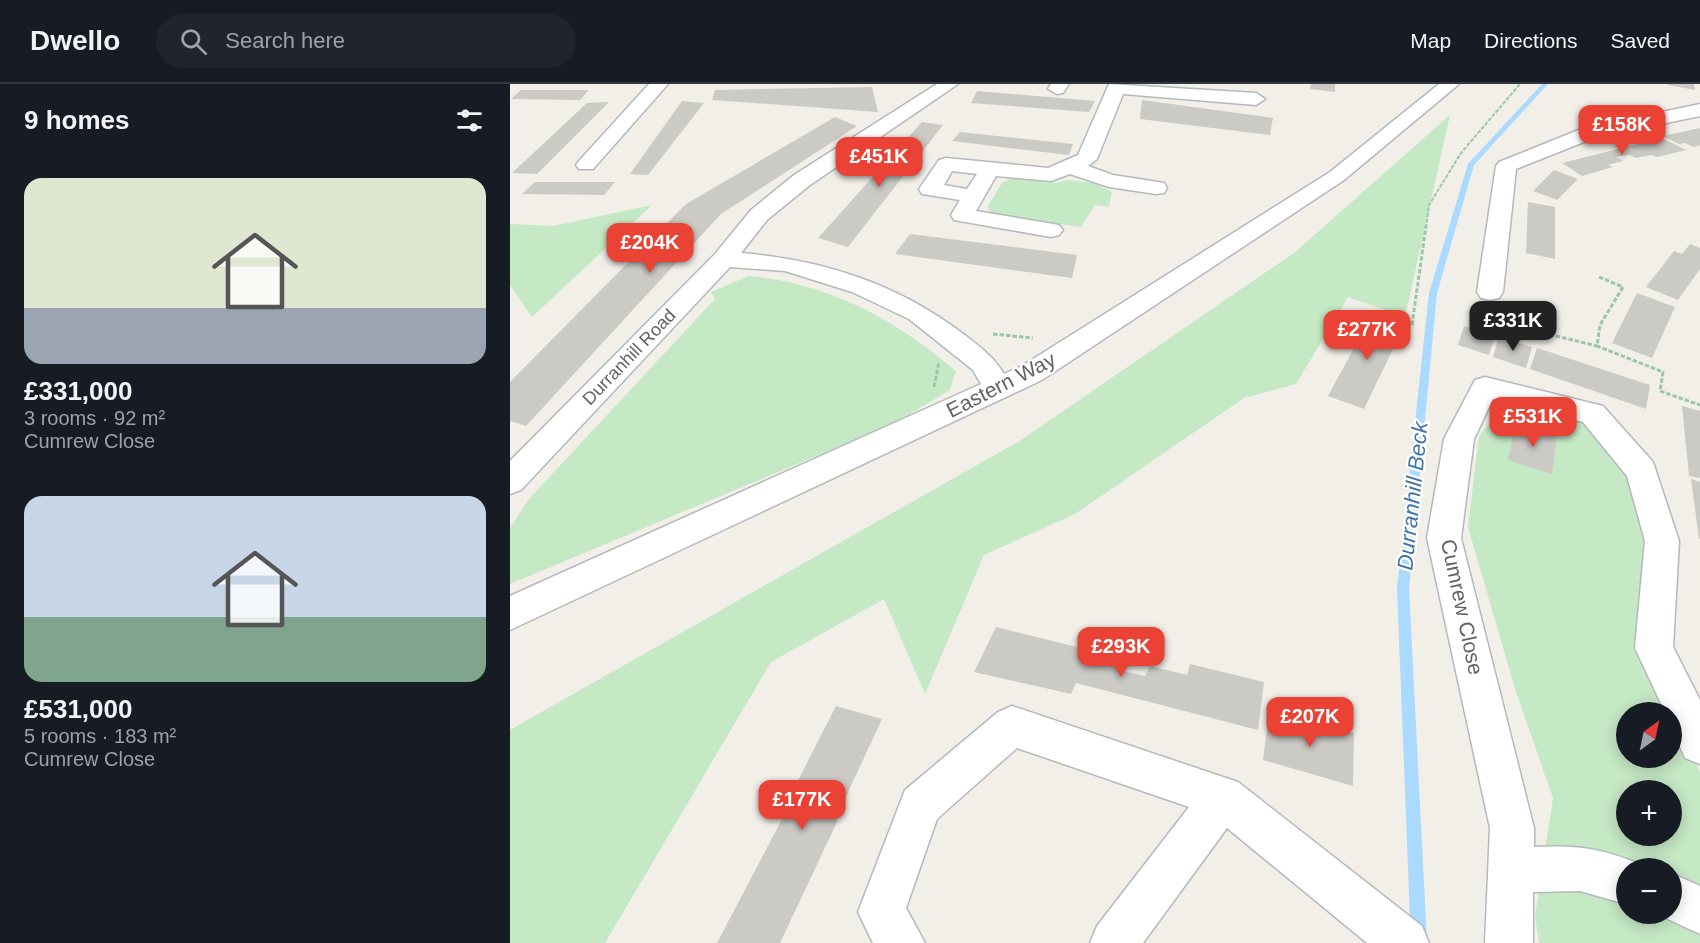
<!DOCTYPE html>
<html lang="en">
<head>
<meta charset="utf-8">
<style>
  body { margin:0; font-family:Arial,sans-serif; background:#20242c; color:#f1f3f6; height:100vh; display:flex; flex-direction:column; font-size:22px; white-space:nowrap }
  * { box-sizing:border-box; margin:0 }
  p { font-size:20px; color:#9ea1a6 }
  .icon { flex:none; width:33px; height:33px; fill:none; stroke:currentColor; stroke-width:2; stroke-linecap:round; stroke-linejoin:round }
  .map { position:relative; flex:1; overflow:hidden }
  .sheet { display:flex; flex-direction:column; background:#171b24; width:510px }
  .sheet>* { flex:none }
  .needle { width:39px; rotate:33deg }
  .tools { position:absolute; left:1106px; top:618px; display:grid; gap:12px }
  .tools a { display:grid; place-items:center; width:66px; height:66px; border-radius:50%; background:#171b24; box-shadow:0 3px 15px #0003; font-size:30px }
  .price { position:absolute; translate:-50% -51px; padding:0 14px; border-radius:12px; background:#ea4335; color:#fff; font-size:20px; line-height:39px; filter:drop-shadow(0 2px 3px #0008) }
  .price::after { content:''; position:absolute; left:50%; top:36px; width:18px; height:14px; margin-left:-9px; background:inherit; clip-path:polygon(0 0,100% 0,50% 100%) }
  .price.selected { background:#222; color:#fff }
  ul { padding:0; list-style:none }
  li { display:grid; align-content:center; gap:12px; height:318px; padding:0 24px }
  li span { display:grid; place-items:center; height:186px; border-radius:18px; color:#555 }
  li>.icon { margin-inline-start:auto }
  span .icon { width:108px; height:108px; fill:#fffc; stroke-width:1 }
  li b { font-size:26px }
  h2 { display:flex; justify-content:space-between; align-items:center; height:72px; padding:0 24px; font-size:26px }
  header { display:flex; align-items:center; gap:36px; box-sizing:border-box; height:84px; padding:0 30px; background:#171b24; border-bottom:2px solid #363941 }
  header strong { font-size:28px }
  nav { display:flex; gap:33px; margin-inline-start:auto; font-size:21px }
  .search { width:420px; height:54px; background:#20242c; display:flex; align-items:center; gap:15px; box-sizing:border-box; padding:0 21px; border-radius:33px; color:#9ea1a6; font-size:22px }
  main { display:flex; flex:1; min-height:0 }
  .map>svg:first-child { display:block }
  .green { fill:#c5e8c5; fill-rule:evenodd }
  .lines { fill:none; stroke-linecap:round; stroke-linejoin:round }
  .stream { fill:#aadaff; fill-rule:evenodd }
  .building { fill:#cccac5 }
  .minor-casing { stroke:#b5b8bc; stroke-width:3 }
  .path-far1 { stroke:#9cc7a9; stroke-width:2; stroke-dasharray:4 1.5; stroke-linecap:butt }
  .path { stroke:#9cc7a9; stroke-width:3; stroke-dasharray:4.5 2; stroke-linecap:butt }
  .minor { fill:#fff; fill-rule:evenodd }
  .labels { text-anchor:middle; stroke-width:4.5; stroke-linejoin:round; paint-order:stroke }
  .far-street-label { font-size:18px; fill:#5f6368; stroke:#fff }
  .street-label { font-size:21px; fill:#5f6368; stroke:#fff }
  .water-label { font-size:22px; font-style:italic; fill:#4174aa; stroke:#fff }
</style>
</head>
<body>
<header>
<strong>Dwello</strong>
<div class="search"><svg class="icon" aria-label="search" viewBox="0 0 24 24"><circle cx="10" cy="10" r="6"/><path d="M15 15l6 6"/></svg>Search here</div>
<nav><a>Map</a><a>Directions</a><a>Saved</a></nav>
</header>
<main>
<section class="sheet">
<h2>9 homes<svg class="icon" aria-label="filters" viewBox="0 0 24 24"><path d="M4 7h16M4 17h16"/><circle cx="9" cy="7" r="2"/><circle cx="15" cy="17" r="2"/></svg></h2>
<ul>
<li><span style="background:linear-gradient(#dfe7d0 70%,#9aa5b1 0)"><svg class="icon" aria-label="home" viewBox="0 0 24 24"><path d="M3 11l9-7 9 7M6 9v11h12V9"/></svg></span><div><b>£331,000</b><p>3 rooms · 92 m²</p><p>Cumrew Close</p></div></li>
<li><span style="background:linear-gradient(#c9d6e8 65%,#7fa58c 0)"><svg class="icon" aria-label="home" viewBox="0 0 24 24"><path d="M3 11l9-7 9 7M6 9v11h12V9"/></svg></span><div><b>£531,000</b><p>5 rooms · 183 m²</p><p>Cumrew Close</p></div></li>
</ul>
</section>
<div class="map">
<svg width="1190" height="859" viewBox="0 0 1190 859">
  <rect width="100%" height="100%" fill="#f1efe8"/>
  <path class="green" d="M940 31 895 233 838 213 786 300 734 314 565 430 474 471 415 610 374 515 261 578 95 859H0V646L511 356 784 169Z
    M501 94 546 99 559 96 584 99 602 108 599 123 585 121 571 143 480 130 478 122 492 99Z
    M142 121 22 233 0 201V140L43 142Z
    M239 192C319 199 386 236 446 287L440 306 383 340 0 500V444L19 415 205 215 201 208Z
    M1014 324 1087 338 1142 430 1134 552 1190 688V859H1029L1025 832 1043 714 1005 605 958 443 969 352 988 329ZM1116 628H1161V674H1116ZM1116 706H1161V752H1116ZM1116 784H1161V830H1116Z"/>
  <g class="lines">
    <path class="stream" d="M1032 0H1038L964 81 927 209 899 504 917 859H901L887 504 919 209 958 80Z"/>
  </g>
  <path class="building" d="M801 0H825V8L800 5Z
    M1158 0H1184L1185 6 1158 1Z
    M362 3 368 28 202 16 205 6Z
    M11 6H79L70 16 1 15Z
    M467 7 585 17 579 28 461 19Z
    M632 16 763 34 760 51 630 35Z
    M172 17 194 19 138 91 120 90Z
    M99 18 27 90 2 89 77 19Z
    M325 33 347 42 211 130 16 342 0 337V298L176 120Z
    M412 38 433 41 338 163 308 154Z
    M1190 44V61L1184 63 1175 59 1169 60 1153 52Z
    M450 48 563 60 559 71 442 57Z
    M1152 54 1176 66 1147 73 1141 71 1126 74 1119 71 1106 73 1113 77 1098 81 1103 83 1072 92 1052 79Z
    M1044 86 1068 95 1047 116 1023 107Z
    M25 98H105L94 111 12 110Z
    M1018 118 1045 123V175L1016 169Z
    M400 150 567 171 562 194 385 170Z
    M1180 160 1190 164V185L1168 216 1136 203 1164 167 1172 170Z
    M1127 209 1165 223 1142 274 1102 259Z
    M863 229 895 240 854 325 818 312Z
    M954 242 985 251 979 271 948 261Z
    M989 253 1022 263 1016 284 983 273Z
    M1027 264 1140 301 1136 325 1020 285Z
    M1172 322 1190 327V394L1179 392Z
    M1006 338 1047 351 1042 390 998 376Z
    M1181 395 1190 398V455H1189Z
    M486 543 616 575 613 587 635 592 640 582 677 591 680 580 754 598 748 646 566 599 561 610 464 588Z
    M326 622 372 635 326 734 310 729 328 736 270 859H207L280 720 277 718Z
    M759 629 844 649 843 702 753 676Z"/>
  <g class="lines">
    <g class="minor-casing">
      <path id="minor" d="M139 0H158L83 85H69L66 81 69 77Z
        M427 0H448L300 101 257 136 231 169C313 176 386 199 452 249 469 262 483 272 494 290L512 282 820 88 929 0H949L834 96 532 296 0 546V512L471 300 463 286 399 235 342 208 275 187 220 183 11 406 0 410V377L205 170 241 126 284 91Z
        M541 0H559L553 9 547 10 538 5Z
        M599 0 746 9 755 15 746 21 613 10 587 75 578 82 603 91 654 99 657 104 654 109 646 110 599 103 560 90 541 97 486 92 466 127 549 141 553 146 549 151 541 153 444 136 441 131 450 116 412 110 409 105 429 76 436 74 538 84 568 71ZM442 87 467 90 457 105 434 101Z
        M1190 20V32L1084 54 1006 85 993 208 989 214 980 216 971 214 967 208 986 82 989 78 1071 45Z
        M975 293 1093 322 1143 378 1169 457 1163 563 1190 616V680L1175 674 1161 642V628H1155L1125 564 1135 457 1117 392 1073 338 983 315 964 355 951 454 1024 744V763C1068 761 1091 764 1132 781L1134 784H1116V820L1070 807 1023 808V859H975L980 744 917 454 934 355 965 296Z
        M502 622 728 698 912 842 919 859H857L717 744 633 859H580L587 842 679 723 507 664 427 735 396 824 415 859H363L348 828 395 706 488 628Z
        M1161 789 1190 802V850L1147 830H1161Z"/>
    </g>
    <path class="path-far1" d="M916 144 919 121 951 69 1010 0"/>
    <path class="path" d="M1089 193 1113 203 1090 241 1087 262 1153 288 1150 307 1190 321
      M989 238 1087 262
      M902 241 916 142
      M483 250 523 254
      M424 303 429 278"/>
    <use href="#minor" class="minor"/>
  </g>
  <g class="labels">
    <g class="far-street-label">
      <text transform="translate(119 273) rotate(-46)" y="6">Durranhill Road</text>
    </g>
    <g class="street-label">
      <text transform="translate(491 301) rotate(-27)" y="7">Eastern Way</text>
      <text transform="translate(952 523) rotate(78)" y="7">Cumrew Close</text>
    </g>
    <g class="water-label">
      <text transform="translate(902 412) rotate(-84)" y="8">Durranhill Beck</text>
    </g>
  </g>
</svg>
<div class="tools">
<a><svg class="needle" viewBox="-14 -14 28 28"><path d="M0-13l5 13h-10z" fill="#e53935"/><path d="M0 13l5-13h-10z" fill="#9ea1a6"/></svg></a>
<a>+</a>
<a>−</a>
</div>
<b class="price" style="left:1112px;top:72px">£158K</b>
<b class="price" style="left:369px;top:104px">£451K</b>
<b class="price" style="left:140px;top:190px">£204K</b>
<b class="price selected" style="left:1003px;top:268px">£331K</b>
<b class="price" style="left:857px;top:277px">£277K</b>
<b class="price" style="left:1023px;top:364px">£531K</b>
<b class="price" style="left:611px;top:594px">£293K</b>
<b class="price" style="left:800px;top:664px">£207K</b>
<b class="price" style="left:292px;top:747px">£177K</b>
</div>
</main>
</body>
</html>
